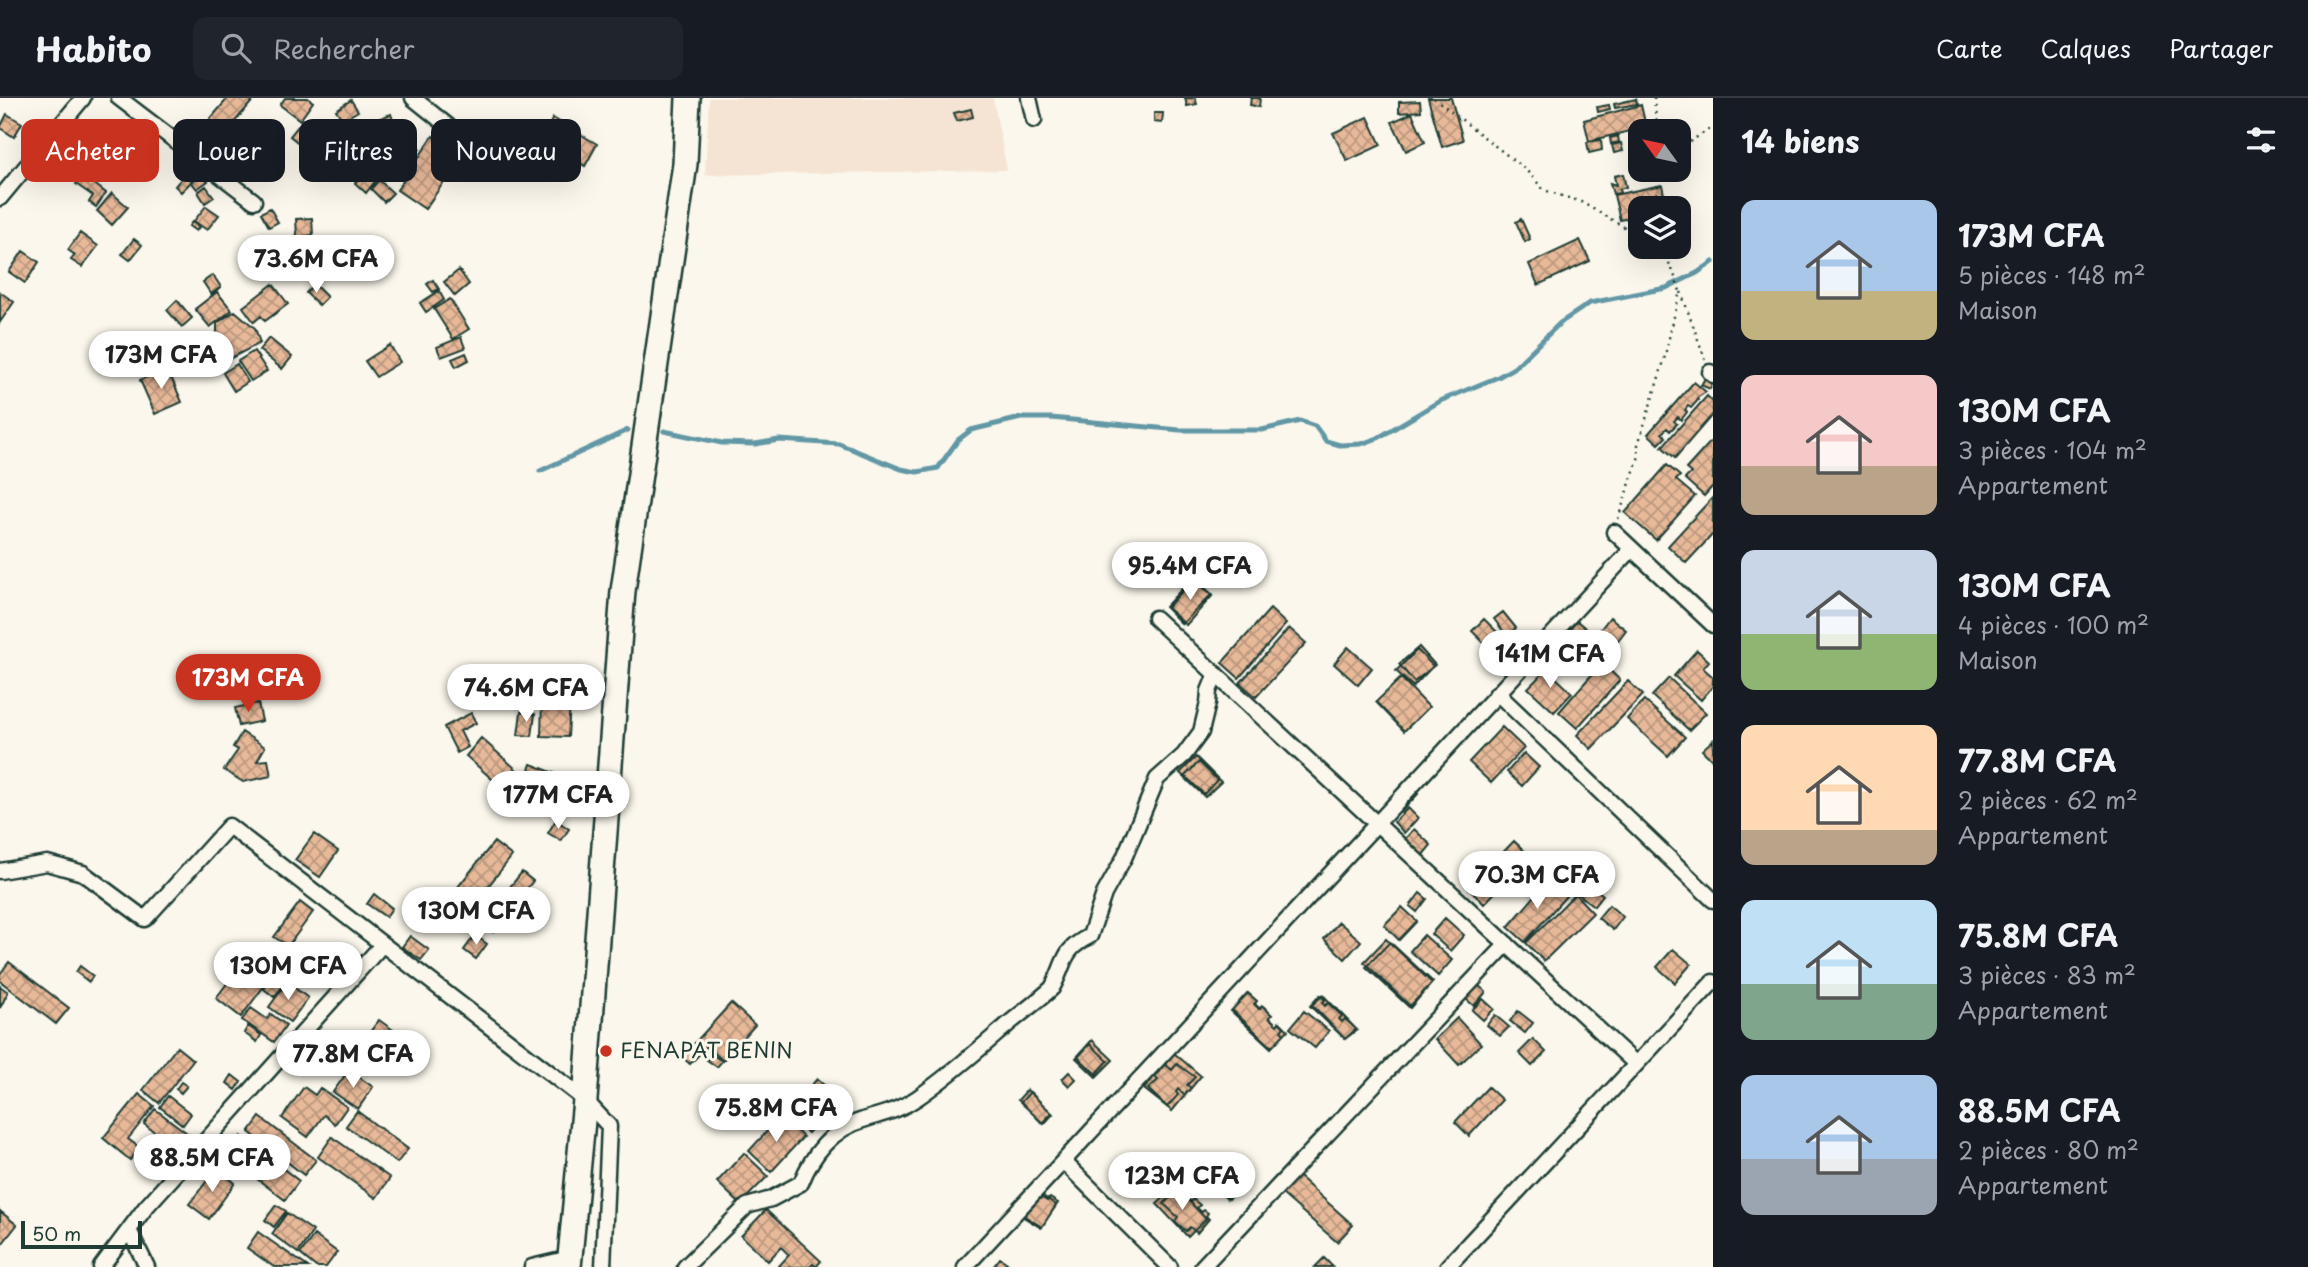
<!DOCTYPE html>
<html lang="fr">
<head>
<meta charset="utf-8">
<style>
  body { margin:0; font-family:"Playpen Sans",sans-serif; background:#20242c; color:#f1f3f6; height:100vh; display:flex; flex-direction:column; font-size:26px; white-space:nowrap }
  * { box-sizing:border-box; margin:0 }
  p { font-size:23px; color:#9ea1a6 }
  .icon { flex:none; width:38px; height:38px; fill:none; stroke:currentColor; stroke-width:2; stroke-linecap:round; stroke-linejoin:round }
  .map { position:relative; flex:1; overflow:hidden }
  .sheet { display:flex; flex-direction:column; background:#171b24; width:595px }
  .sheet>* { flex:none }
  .guide { position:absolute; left:21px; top:21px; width:665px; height:63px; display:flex; gap:14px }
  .needle { width:46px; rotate:303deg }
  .fabs { position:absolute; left:1628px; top:21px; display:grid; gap:14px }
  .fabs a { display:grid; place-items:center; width:63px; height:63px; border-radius:14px; background:#171b24; box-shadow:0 7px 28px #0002; font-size:35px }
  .scale { position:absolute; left:21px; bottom:18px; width:121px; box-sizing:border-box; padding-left:7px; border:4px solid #1f3d34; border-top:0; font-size:19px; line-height:24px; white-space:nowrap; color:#1f3d34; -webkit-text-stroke:5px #fbf7ec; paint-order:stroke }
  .price { position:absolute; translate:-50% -60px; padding:0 16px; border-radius:24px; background:#fff; color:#222; font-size:23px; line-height:46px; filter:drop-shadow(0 2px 4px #0008) }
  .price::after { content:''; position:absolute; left:50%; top:42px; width:21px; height:16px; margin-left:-10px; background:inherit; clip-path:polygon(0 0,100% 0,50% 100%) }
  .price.selected { background:#c8321e; color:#fff }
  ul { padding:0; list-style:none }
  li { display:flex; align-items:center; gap:21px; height:175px; padding:0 28px }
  li span { display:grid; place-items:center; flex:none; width:196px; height:140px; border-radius:14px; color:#555 }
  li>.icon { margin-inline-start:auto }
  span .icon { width:84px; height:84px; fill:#fffc; stroke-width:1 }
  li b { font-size:30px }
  h2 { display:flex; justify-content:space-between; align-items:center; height:84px; padding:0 28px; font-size:30px }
  .tag { padding:0 24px; border-radius:14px; background:#171b24; box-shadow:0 7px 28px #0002; font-size:24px; line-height:63px }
  .tag.selected { background:#c8321e; color:#fff }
  header { display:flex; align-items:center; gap:42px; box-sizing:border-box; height:98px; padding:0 35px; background:#171b24; border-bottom:2px solid #363941 }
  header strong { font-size:33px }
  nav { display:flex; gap:38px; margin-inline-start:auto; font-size:24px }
  .search { width:490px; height:63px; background:#20242c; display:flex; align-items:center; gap:18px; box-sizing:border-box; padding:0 24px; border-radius:14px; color:#9ea1a6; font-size:26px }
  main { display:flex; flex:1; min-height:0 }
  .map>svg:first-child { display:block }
  .built { fill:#f5e4d3 }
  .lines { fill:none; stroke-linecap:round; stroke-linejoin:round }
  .stream { stroke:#6297a5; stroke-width:5 }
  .building { fill:url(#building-cross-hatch); stroke:#1f3d34; stroke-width:2 }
  .street-casing { stroke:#1f3d34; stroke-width:19 }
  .primary-casing { stroke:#1f3d34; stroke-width:28 }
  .path { stroke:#1f3d34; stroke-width:2.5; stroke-dasharray:2 5; stroke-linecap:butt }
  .street { stroke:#fbf7ec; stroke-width:14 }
  .primary { stroke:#fbf7ec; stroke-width:23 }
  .poi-dot { fill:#c8321e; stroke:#fbf7ec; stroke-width:2.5 }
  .labels { text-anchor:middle; stroke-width:6; stroke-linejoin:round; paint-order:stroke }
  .poi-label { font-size:21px; fill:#1f3d34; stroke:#fbf7ec; text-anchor:start }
</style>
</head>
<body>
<header>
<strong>Habito</strong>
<div class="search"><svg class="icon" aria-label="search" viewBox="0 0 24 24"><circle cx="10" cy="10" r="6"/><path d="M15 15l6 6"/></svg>Rechercher</div>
<nav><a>Carte</a><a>Calques</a><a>Partager</a></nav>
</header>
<main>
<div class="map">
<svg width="1713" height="1169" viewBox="0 0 1713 1169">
  <defs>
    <pattern id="building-cross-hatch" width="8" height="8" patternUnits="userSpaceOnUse" patternTransform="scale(1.75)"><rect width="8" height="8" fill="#e8b999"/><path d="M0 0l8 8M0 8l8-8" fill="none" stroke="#bb987e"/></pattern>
  </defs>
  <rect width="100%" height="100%" fill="#fbf7ec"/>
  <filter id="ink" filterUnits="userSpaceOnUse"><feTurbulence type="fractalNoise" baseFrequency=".0143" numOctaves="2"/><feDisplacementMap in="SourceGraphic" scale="14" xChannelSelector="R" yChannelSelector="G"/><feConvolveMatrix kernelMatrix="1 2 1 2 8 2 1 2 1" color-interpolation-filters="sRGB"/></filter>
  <g filter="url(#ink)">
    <path class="built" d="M709 0H993L1007 72 705 77Z"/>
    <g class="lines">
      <path class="stream" d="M664 333 722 345 755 346 779 342 839 346 901 371 917 374 938 370 958 342 971 332 1021 320H1051L1180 332H1262L1300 323 1315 328 1326 343 1340 347 1361 346 1378 340 1440 303 1498 279 1514 270 1560 225 1590 205 1666 190 1697 175 1713 164
        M540 373 628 332"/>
    </g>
    <path class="building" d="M228 0H255L222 39 206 26Z
      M285 0H308L313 4 300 22 280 7Z
      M1185 0H1195L1197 6 1187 8Z
      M1251 0H1260L1259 9 1250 7Z
      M1428 0H1451L1463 42 1442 49Z
      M1636 1 1637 6 1615 10 1614 6Z
      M351 2 358 13 343 22 336 12Z
      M1420 3 1421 13 1399 15V4Z
      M1609 7 1610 11 1598 14 1597 9Z
      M1641 7 1646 29 1589 43 1584 22Z
      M971 11 973 19 957 23 954 15Z
      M1154 15H1163L1162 25 1154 24Z
      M1412 15 1425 44 1406 53 1392 24Z
      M7 16 22 25 14 39 0 30Z
      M391 16 397 34 386 38 380 20Z
      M1368 19 1381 47 1347 63 1333 35Z
      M553 20 597 46 585 68 540 42Z
      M351 21 358 33 350 37 348 34 345 35 341 26Z
      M303 22 319 35 306 51 290 38Z
      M31 23 38 28 33 35 26 30Z
      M433 38 462 58 425 111 397 92Z
      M1618 38 1619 44 1611 46 1610 40Z
      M1601 42 1602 52 1589 55 1587 44Z
      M414 44 420 51 409 61 403 54Z
      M1621 45 1623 53 1614 55 1612 47Z
      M342 55 352 63 340 79 329 72Z
      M374 55 383 69 374 75 365 61Z
      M132 56 141 65 131 76 121 67Z
      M107 61 119 72 114 79 101 68Z
      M365 73 376 82 366 95 355 85Z
      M202 75 208 83 197 91 191 84Z
      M185 76 192 83 181 94 175 88Z
      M1623 76 1626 89 1619 91 1620 95 1613 96 1610 85 1616 87 1614 78Z
      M83 77 106 95 96 109 89 104 93 98 76 86Z
      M379 82 393 95 384 104 371 91Z
      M1662 87 1667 110H1640V117L1620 122 1614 97Z
      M206 88 214 99 205 105 198 94Z
      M112 95 128 109 112 127 97 113Z
      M206 108 219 117 207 132 194 123Z
      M270 110 278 124 269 129 261 115Z
      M312 120 313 137 297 139 296 121Z
      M1521 121 1530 141 1525 144 1516 124Z
      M192 124 199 129 196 133 189 128Z
      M80 135 98 148 82 169 71 162 75 157 68 152Z
      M134 141 142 147 130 162 122 156Z
      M1580 142 1590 163 1538 187 1529 166Z
      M23 153 39 164 25 185 9 174Z
      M459 172 469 186 455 198 444 184Z
      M213 177 221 189 211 196 203 184Z
      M433 182 439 191 433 194 427 186Z
      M273 186 288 206 265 223 261 218 254 224 243 209Z
      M314 186 327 199 319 207 306 195Z
      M439 193 444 202 426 214 420 205Z
      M0 194 14 204 0 224Z
      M217 194 232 212 210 229 195 211Z
      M450 201 469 231 453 241 434 211Z
      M177 202 192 220 182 229 167 212Z
      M235 213 255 230 260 245 214 269 211 264 202 268 198 260 202 258 200 253 205 251 201 243 217 235V225Z
      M461 239 465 250 441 259 437 249Z
      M269 240 292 259 282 271 259 252Z
      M390 247 400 264 376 279 365 263Z
      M254 253 267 273 251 283 238 263Z
      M466 255 469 262 456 269 452 261Z
      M237 266 248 284 234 293 223 275Z
      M167 270 182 304 155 316 140 282Z
      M1705 280 1713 284 1710 291 1701 287Z
      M1694 284 1706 294 1697 300 1698 302 1691 310 1688 308 1685 312 1687 314 1681 322 1678 319 1674 323 1677 326 1670 333 1667 330 1662 335 1666 339 1659 346 1648 336Z
      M1707 298 1713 304V316L1675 360 1662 349Z
      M1713 341V388L1704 398 1685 381 1691 375 1686 371Z
      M1667 367 1680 378 1676 382 1695 398 1656 442 1625 415Z
      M1713 399V436L1686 465 1668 448Z
      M1193 479 1211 497 1182 526 1165 509Z
      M1194 480 1213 497 1186 527 1167 510Z
      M1270 511 1286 526 1239 580 1222 565Z
      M1503 514 1516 530 1507 538 1494 521Z
      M1610 519 1626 532 1606 558 1590 545Z
      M1484 521 1506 543 1494 555 1472 533Z
      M1577 523 1589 533 1582 540 1571 530Z
      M1289 530 1306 545 1256 599 1240 585Z
      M1348 549 1372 570 1358 587 1334 566Z
      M1419 549 1435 567 1414 584 1399 566Z
      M1417 552 1433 568 1413 589 1396 573Z
      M1697 552 1709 563 1703 570 1713 579V588L1701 602 1674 578Z
      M1602 565 1620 582 1577 630 1559 614Z
      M1547 571 1572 595 1554 614 1528 590Z
      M1401 580 1429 609 1404 633 1376 604Z
      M1669 580 1706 615 1689 632 1652 598Z
      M1628 583 1643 597 1591 651 1577 637Z
      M503 598 534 599 533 608 502 607Z
      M542 602H570L568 639 541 638Z
      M1644 602 1685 639 1668 658 1627 621Z
      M258 605 262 623 239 628 235 610Z
      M521 614 535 616 532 638 518 637Z
      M471 615 476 625 460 633 468 649 457 655 444 629Z
      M1502 629 1524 650 1491 685 1469 664Z
      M242 634 265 649 257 663 268 662 271 678 243 684 224 672 238 652 233 649Z
      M481 640 516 671 501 689 466 658Z
      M1713 642V663L1702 652Z
      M1524 655 1539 669 1522 688 1507 674Z
      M1196 659 1221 684 1205 699 1180 675Z
      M1199 664 1217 682 1204 696 1185 678Z
      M531 666 562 678 551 710 519 699Z
      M1413 691 1418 696 1401 714 1397 709Z
      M1408 710 1418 720 1404 735 1394 724Z
      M556 722 569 731 561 743 548 735Z
      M1414 731 1431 747 1422 758 1404 742Z
      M314 736 338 753 320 779 295 762Z
      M1514 743 1530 758 1484 806 1469 790Z
      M494 744 512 758 483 795 488 798 468 823 454 811 462 802 453 795Z
      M522 774 533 783 493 834 481 825Z
      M1549 782 1567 797 1525 844 1508 829Z
      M1586 784 1603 797 1594 808 1578 796Z
      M1420 795 1427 801 1417 814 1410 808Z
      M374 796 392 810 386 819 367 806Z
      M1575 796 1593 815 1544 863 1526 845Z
      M300 804 313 814 288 848 274 839Z
      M1609 807 1623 819 1613 832 1598 820Z
      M1402 809 1417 823 1399 842 1384 827Z
      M1445 820 1464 837 1450 853 1431 836Z
      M1339 824 1361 843 1345 861 1324 841Z
      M475 837 487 846 476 861 464 852Z
      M1424 837 1452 862 1438 878 1410 853Z
      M410 838 429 852 421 862 402 849Z
      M1386 841 1432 885 1410 908 1364 864Z
      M1390 844 1433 884 1410 910 1366 869Z
      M1673 851 1691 866 1675 885 1657 869Z
      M251 854 276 872 241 919 216 900Z
      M9 864 69 910 56 926 0 883V876Z
      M80 868 93 878 89 884 76 874Z
      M279 871 290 880 274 899 264 891Z
      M287 884 308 900 290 924 269 909Z
      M1478 887 1486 894 1474 908 1466 901Z
      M0 888 8 894 0 910Z
      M1247 895 1257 903 1254 906 1259 911 1262 908 1272 917 1269 919 1277 927 1279 924 1284 929 1281 933 1284 936 1271 950 1231 913Z
      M1248 895 1257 903 1255 906 1260 911 1263 908 1272 917 1269 920 1277 927 1280 924 1288 932 1272 949 1232 912Z
      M1320 897 1325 902 1322 905 1325 908 1328 905 1342 918 1339 921 1342 924 1345 921 1357 932 1345 941 1310 908Z
      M1323 897 1356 931 1345 941 1312 907Z
      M1483 901 1494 911 1483 922 1472 912Z
      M731 905 755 927 723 963 707 948 690 966 682 959Z
      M251 910 267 921 271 916 286 927 274 944 242 922Z
      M1304 913 1329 933 1315 950 1290 930Z
      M1518 913 1533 925 1525 935 1510 923Z
      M1495 917 1509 929 1500 938 1487 927Z
      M1457 920 1481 946 1459 967 1435 941Z
      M379 922 410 944 399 960 367 938Z
      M248 928 261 937 257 944 244 935Z
      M1533 941 1546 954 1532 968 1519 955Z
      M1092 942 1113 962 1096 979 1076 960Z
      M1090 946 1108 963 1096 976 1078 959Z
      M177 949 193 962 159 1005 143 992Z
      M1174 955 1201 978 1172 1013 1144 991Z
      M711 956 722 963 717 969 707 962Z
      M1165 966 1172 972 1177 966 1195 979 1187 987 1191 990 1184 997 1178 991 1176 994 1178 997 1167 1009 1148 991 1158 982 1155 979Z
      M349 972 373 989 358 1011 333 994Z
      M1069 974 1076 981 1069 988 1062 981Z
      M232 977 241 984 236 992 227 985Z
      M817 981 839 1000 808 1035 786 1016Z
      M181 984 187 988 181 995 176 991Z
      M304 989 315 997 320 990 347 1009 335 1026 324 1017 308 1039 282 1020Z
      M1488 989 1502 1002 1469 1038 1455 1024Z
      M1027 992 1053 1016 1044 1026 1018 1002Z
      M1030 994 1052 1015 1042 1025 1021 1004Z
      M139 996 154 1008 128 1041 140 1050 130 1062 103 1040Z
      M168 998 191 1016 183 1027 160 1009Z
      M155 1011 195 1041 184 1056 144 1026Z
      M357 1013 408 1051 397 1065 346 1028Z
      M781 1018 803 1039 771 1074 749 1053Z
      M260 1019 316 1062 304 1077 249 1034Z
      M241 1038 299 1083 285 1102 227 1058Z
      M332 1039 390 1080 376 1100 318 1059Z
      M744 1055 768 1078 740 1106 717 1084Z
      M1225 1068 1243 1086 1229 1101 1210 1083Z
      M1226 1068 1229 1070 1227 1072 1243 1084 1227 1101 1210 1085Z
      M217 1070 235 1085 209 1121 189 1106Z
      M1298 1078 1353 1127 1337 1144 1282 1096Z
      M1176 1089 1206 1121 1188 1139 1157 1106Z
      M1034 1092 1056 1107 1042 1129 1020 1115Z
      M1177 1092 1191 1104 1193 1101 1200 1107 1197 1110 1202 1114 1204 1112 1208 1115 1206 1118 1209 1121 1197 1135 1190 1129 1186 1133 1175 1123 1178 1119 1164 1106Z
      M1031 1093 1047 1103 1050 1100 1058 1105 1041 1130 1017 1115Z
      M276 1107 286 1113 274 1129 265 1122Z
      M766 1112 821 1163 816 1169 813 1166 810 1169H778L789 1157 781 1149 768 1163 741 1138Z
      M0 1113 17 1127 2 1146 0 1145Z
      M287 1115 313 1133 298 1155 272 1136Z
      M258 1134 308 1169H274L247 1150Z
      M314 1137 337 1154 326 1169H316L300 1156Z
      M1000 1160 1007 1165 1003 1169H993Z
      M1324 1160 1333 1169H1315Z"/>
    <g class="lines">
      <g class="street-casing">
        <path id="street" d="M119 0 254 103
          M413 0 473 48
          M1029 0 1034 22
          M0 100 83 0
          M1710 274 1713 277
          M1614 434 1713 527
          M1155 520 1636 966
          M1497 595 1713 802
          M0 773 47 765 83 775 145 821 229 728 585 1002 609 1028 603 1169
          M1064 1064 1170 1169
          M129 1132 147 1169
          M101 1169 146 1109 382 847
          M532 1169 570 1160 573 1164
          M685 1169 747 1108 771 1101 801 1085C812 1057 832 1031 863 1022 885 1015 898 1013 917 1000 949 978 977 953 1006 928 1021 915 1037 904 1052 890 1066 865 1061 852 1090 838L1104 796 1124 760 1157 681 1184 657 1201 634 1208 605 1209 593 1216 576
          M965 1169 1632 451
          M1202 1169 1507 846
          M1447 1169 1713 884"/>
      </g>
      <g class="primary-casing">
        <path id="primary" d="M569 1169 585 1002 623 493 685 66 688 0"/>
      </g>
      <path class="path" d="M1434 0 1526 72 1544 92 1581 104 1640 138
        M1654 0 1657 33
        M1678 51 1713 29
        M1654 110 1661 72
        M1681 194 1705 261
        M1618 421 1639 358 1637 350 1663 266 1680 193 1671 168 1657 149"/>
      <use href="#street" class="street"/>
      <use href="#primary" class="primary"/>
    </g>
  </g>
  <circle class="poi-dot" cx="606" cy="953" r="7"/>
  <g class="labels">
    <g class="poi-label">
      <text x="620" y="960">FENAPAT BENIN</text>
    </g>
  </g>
</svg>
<div class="fabs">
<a><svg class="needle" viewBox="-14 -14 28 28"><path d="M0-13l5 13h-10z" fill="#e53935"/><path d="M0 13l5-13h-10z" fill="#9ea1a6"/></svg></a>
<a><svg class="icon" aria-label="layers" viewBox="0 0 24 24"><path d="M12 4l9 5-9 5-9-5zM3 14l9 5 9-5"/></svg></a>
</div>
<div class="scale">50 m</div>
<b class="price" style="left:316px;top:197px">73.6M CFA</b>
<b class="price" style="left:161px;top:293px">173M CFA</b>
<b class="price" style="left:1190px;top:504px">95.4M CFA</b>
<b class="price" style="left:1550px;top:592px">141M CFA</b>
<b class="price selected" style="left:248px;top:616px">173M CFA</b>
<b class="price" style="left:526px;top:626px">74.6M CFA</b>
<b class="price" style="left:558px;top:733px">177M CFA</b>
<b class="price" style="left:1537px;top:813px">70.3M CFA</b>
<b class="price" style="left:476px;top:849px">130M CFA</b>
<b class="price" style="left:288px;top:904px">130M CFA</b>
<b class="price" style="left:353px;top:992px">77.8M CFA</b>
<b class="price" style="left:776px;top:1046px">75.8M CFA</b>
<b class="price" style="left:212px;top:1096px">88.5M CFA</b>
<b class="price" style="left:1182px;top:1114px">123M CFA</b>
<div class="guide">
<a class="tag selected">Acheter</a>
<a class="tag">Louer</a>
<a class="tag">Filtres</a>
<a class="tag">Nouveau</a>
</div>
</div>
<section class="sheet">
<h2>14 biens<svg class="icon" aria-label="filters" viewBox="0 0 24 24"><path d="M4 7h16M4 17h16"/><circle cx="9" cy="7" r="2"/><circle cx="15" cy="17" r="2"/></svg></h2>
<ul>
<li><span style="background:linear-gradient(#a9c7e8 65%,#c2b280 0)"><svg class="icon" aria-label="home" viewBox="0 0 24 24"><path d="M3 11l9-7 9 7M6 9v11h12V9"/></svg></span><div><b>173M CFA</b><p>5 pièces · 148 m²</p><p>Maison</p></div></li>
<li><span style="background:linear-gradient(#f6c9c9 65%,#b9a48a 0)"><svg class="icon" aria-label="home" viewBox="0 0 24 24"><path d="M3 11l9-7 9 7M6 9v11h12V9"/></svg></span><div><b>130M CFA</b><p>3 pièces · 104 m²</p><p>Appartement</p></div></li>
<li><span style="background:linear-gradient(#c9d6e8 60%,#8fb573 0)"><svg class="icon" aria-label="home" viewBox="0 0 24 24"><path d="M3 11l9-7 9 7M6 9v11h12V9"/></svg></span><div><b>130M CFA</b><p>4 pièces · 100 m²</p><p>Maison</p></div></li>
<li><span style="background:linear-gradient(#ffd9b3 75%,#b9a48a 0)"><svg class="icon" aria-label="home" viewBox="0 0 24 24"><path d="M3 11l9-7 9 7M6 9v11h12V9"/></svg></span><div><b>77.8M CFA</b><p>2 pièces · 62 m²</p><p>Appartement</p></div></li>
<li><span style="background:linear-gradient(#bfe0f5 60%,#7fa58c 0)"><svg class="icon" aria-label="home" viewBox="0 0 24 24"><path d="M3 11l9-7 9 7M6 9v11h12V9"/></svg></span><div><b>75.8M CFA</b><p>3 pièces · 83 m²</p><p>Appartement</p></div></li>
<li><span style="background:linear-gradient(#a9c7e8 60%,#9aa5b1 0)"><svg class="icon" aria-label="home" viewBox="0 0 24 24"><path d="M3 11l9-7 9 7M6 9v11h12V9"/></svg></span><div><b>88.5M CFA</b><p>2 pièces · 80 m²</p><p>Appartement</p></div></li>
</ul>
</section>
</main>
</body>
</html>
